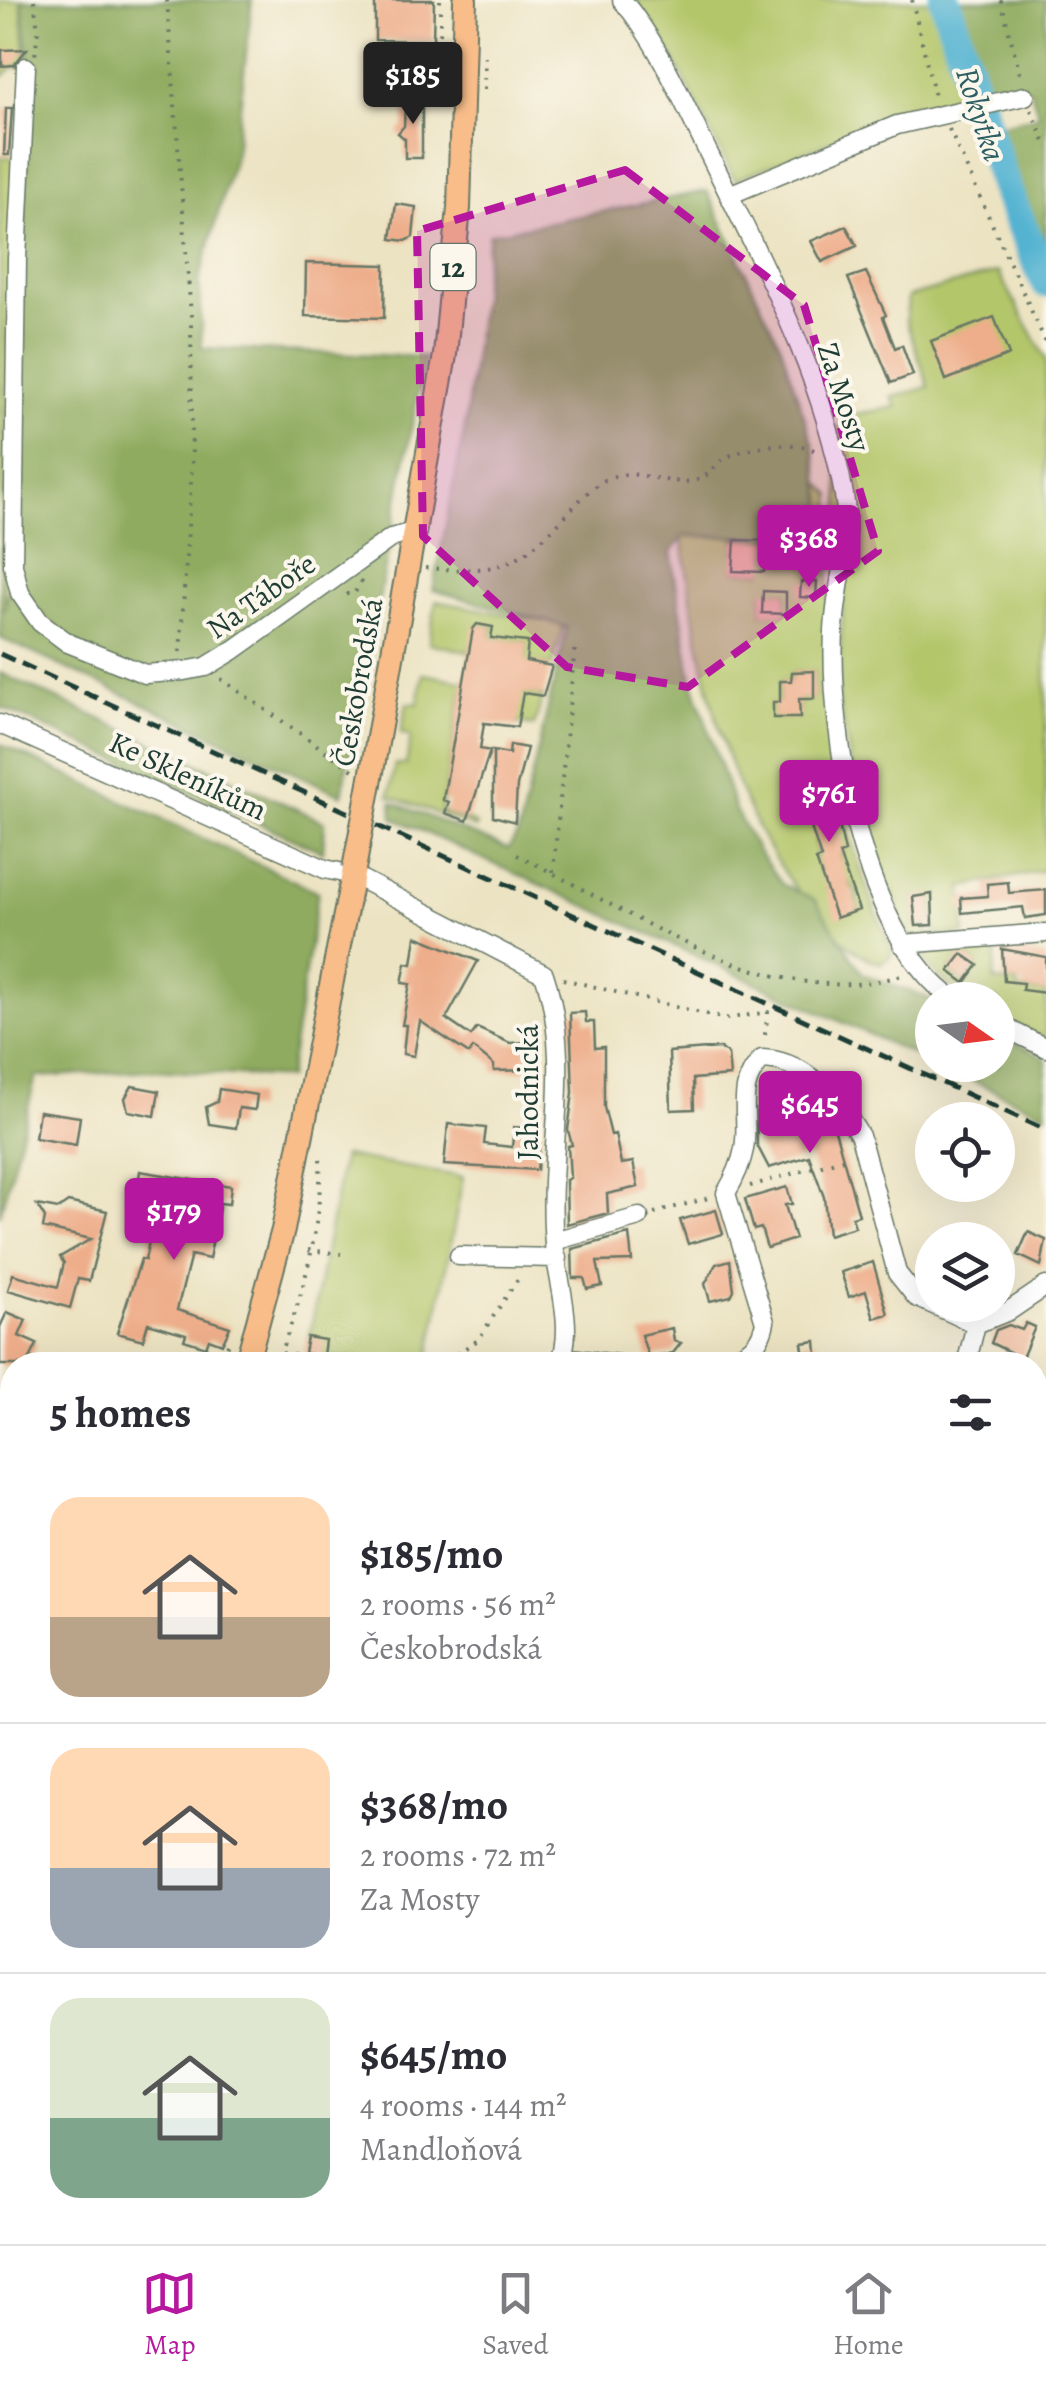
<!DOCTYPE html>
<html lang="en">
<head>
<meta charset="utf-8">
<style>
  body { margin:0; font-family:Alegreya,serif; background:#f7f7f7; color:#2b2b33; height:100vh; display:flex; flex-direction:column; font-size:38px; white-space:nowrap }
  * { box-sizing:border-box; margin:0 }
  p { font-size:32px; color:#7c7c81 }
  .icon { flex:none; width:55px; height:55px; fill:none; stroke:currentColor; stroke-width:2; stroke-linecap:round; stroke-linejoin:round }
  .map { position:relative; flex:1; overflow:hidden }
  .side { position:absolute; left:0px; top:1352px; width:1048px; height:892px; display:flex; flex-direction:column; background:#fff; border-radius:40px 40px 0 0; box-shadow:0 10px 40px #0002 }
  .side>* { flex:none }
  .needle { width:65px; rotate:104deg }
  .buttons { position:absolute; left:915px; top:982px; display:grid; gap:20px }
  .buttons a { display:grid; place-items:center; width:100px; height:100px; border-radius:50%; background:#fff; box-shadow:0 10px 40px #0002; font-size:50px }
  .price { position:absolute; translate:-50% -85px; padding:0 22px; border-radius:10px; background:#b5179e; color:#fff; font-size:32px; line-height:65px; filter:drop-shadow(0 2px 5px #0008) }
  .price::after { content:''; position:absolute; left:50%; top:60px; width:30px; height:22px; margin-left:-15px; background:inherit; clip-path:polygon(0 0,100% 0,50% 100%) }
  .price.selected { background:#222; color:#fff }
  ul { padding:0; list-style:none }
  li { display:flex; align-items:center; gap:30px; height:250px; padding:0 50px }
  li+li { border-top:2px solid #e1e1e2 }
  li span { display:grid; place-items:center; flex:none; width:280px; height:200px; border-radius:30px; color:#555 }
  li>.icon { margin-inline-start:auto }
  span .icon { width:120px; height:120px; fill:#fffc; stroke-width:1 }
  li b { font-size:42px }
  h2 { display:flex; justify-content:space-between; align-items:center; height:120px; padding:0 50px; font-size:42px }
  .tabs { display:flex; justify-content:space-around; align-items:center; height:140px; border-top:2px solid #e1e1e2; background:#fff; font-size:28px; color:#7c7c81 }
  .tabs a { display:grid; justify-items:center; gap:5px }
  .tabs .selected { color:#b5179e }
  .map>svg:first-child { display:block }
  .green { fill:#b4c66a; stroke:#6a824f; stroke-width:2.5; fill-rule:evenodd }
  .forest { fill:#8fab5e; stroke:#577449; stroke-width:2.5 }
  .water { fill:#52b3d1; stroke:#387882; stroke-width:2.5 }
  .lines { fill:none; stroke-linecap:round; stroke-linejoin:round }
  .river { stroke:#52b3d1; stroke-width:32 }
  .building { fill:#eeae8b }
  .minor-casing { stroke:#677766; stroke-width:21 }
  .major-casing { stroke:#677766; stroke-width:26 }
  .path { stroke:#677766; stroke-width:4; stroke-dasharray:2.5 8; stroke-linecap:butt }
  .minor { stroke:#fff; stroke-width:18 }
  .major { stroke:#f8bd89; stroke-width:22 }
  .rail { stroke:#1f3d34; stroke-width:5; stroke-dasharray:15 8; stroke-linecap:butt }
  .major-bridge-casing { stroke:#677766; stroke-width:26; stroke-linecap:butt }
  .major-bridge { stroke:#f8bd89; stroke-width:22 }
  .marked { fill:#b5179e; fill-opacity:0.2; stroke:#b5179e; stroke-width:8; stroke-dasharray:20 12; stroke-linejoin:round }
  .labels { text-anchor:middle; stroke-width:8; stroke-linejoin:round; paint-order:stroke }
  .shield { fill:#fbf7ec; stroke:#61756b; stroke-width:2.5 }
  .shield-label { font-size:28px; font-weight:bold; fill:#1f3d34 }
  .street-label { font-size:30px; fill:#1f3d34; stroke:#fbf7ec }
  .water-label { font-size:32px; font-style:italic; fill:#2e6063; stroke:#fbf7ec }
</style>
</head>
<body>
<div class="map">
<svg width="1046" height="2244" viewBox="0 0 1046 2244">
  <rect width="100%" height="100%" fill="#fbf7ec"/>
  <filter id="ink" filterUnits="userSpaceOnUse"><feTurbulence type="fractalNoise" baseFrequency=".01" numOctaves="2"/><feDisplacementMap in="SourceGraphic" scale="20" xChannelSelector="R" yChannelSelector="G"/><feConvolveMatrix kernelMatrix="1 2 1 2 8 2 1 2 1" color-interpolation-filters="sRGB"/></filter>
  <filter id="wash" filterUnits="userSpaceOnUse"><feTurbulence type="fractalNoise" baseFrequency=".0048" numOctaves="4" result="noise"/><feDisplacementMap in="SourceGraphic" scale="40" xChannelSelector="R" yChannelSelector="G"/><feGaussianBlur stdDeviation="2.25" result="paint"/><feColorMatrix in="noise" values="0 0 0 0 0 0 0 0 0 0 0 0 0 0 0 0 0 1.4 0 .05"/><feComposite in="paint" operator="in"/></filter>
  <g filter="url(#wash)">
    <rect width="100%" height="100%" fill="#ece3c2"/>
    <path class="green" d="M0 0H21L26 67H13L0 79Z
      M635 0H939L965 96 893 116 735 180 670 51Z
      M0 157 23 158 8 314 4 610 0 608Z
      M998 272 1046 359V870L963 887 965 934 909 938 861 814 838 697 844 585 836 431 845 416 897 407 892 397 929 387 906 321 908 297ZM932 895 936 935H929L928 925 916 926 913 897Z
      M819 482 832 495C825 672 817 781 891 947V956L881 963C860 958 841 939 826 924 714 811 696 635 675 485ZM735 540 771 541 763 572 734 571ZM763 592H786V614L762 613ZM814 671V698L799 699V717L774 718 773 703 780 702V681H791L792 672ZM839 832 845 852 839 854 842 863 819 870 815 839ZM849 882 858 896 855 898 859 910 827 890Z
      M436 601 564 625 552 666 516 660 526 658 527 642 491 639 493 627 478 624 469 652 429 643Z
      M423 674 543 696 534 726 486 717 462 690 441 811 476 824V828L389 796 395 764 406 765 411 736 401 733 407 703 418 704Z
      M997 940 994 981 1018 983V990L1043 993 1046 984V1041L998 1018V1000C956 1000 939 979 914 948ZM962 954 978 965 965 983 949 971Z
      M343 1156 463 1177 428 1365 323 1356 309 1338Z
      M1046 1651V1910L1035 1937V1686Z
      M832 2233V2232L902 2233 897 2244H837L830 2237Z"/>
    <path class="forest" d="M22 0H252L235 154 199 281 202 348 425 357 342 795 0 638V608L4 609 10 584 30 72Z
      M950 0H1046V266L990 127 1039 115 1030 89 976 92Z
      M707 191 781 346 813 443 829 538 684 536 671 553 692 680 735 810 759 853 782 884 815 900 863 974 933 1000 932 1063 393 818 392 802 508 849 518 834 567 627 433 590 465 427 489 234Z
      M0 673 325 822 323 852 0 707Z
      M0 744 318 892 288 1078 152 1070 36 1077 0 1215Z
      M998 1034 1046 1059V1114L938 1065H998Z"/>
    <path class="water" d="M1046 1596V1650L1035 1685V1629Z"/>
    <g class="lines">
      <path class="river" d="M945 0 1006 190 1046 282"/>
    </g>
    <g id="blocks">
      <path class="building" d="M375 0H434L433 41 375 40Z
        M27 49 14 65 2 66V50Z
        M413 86 422 108V158H405V139L398 133 404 126 405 102Z
        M6 108H12L9 155H4Z
        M396 204 416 207 413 237 406 241 391 239Z
        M846 226 857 246 822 262 811 241Z
        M306 263 385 265 384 318 305 316Z
        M866 272 886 315 883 317 895 348 902 345 913 375 891 383 848 278Z
        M994 317 1009 355 946 380 931 341Z
        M735 540 771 541 764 572 733 571Z
        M801 582H817L816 598 800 597Z
        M763 591 786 592V614L762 613Z
        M477 624 493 627 491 638 528 642 526 661 552 666 543 696 523 693 517 727 484 723 480 749 490 751 467 821 445 813 449 802 443 800 473 629Z
        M814 671V699H799L800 718H773V702H780V681H791L792 672Z
        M510 745 527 748 517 786 515 822 493 816V751L509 754Z
        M828 775 845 852 839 854 859 910 836 918 816 860 821 858 808 818 803 819 799 803 812 800 808 779Z
        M1008 882 1009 893 1046 890V915L1025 918 1023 907 962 913 961 898 988 896 987 884Z
        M932 894 933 925 916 926 913 897Z
        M416 936 478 961 446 1019 471 1036 477 1028 510 1043 527 1042V1070L494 1071V1065L473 1048 469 1054 420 1021 414 1056 403 1054 406 1025H402L410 984 402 983 406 963 412 964Z
        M1002 949 1046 957V993L1022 990 1023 983 1004 981Z
        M962 954 978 965 965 983 949 971Z
        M585 1012 586 1022H594L595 1048 604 1047V1107L611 1135 615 1134 621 1164 633 1162 638 1187 607 1194 608 1213 567 1224 566 1180 570 1178 568 1146 572 1145 568 1130 573 1093 570 1013Z
        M720 1048 728 1054 730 1076 693 1079 694 1109 671 1110 669 1052Z
        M132 1086 159 1091 155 1116 128 1111 125 1098Z
        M219 1089 257 1095 255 1110 239 1108 236 1128 209 1124 206 1107 217 1102Z
        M815 1104 829 1124 833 1123 859 1215 852 1217 855 1227 828 1235 824 1197 809 1156 769 1168 757 1145V1112Z
        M39 1111 80 1117 76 1145 35 1138Z
        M448 1124 486 1128 484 1144 512 1147 514 1127 541 1129 537 1170 444 1165Z
        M140 1171 231 1186 229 1204 220 1203 209 1259 191 1255 177 1310 230 1327 222 1344 209 1339 206 1347 184 1340 186 1334 148 1323 143 1340 117 1333 141 1259 145 1260 154 1219 179 1224 214 1202 137 1190Z
        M787 1187 792 1204 785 1205 795 1239 767 1248 761 1228 754 1230 745 1199Z
        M68 1202 107 1211 89 1281 78 1279 70 1308 8 1290 13 1274 58 1287 64 1263 60 1257 91 1239 43 1228 45 1218 37 1205 58 1209Z
        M716 1210 723 1234 688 1244 680 1220Z
        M1028 1232 1046 1240 1041 1266 1018 1255Z
        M629 1234 632 1261 597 1262 602 1286 587 1289 584 1278H573L572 1249Z
        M730 1260 734 1290 731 1296 710 1301 705 1284 716 1264Z
        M873 1262 888 1314 874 1318 866 1291 849 1297 841 1272Z
        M7 1312 26 1320 19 1336 37 1344 27 1365H0V1327Z
        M1026 1323 1035 1327 1019 1365H1003L1010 1352 991 1343 996 1330 1009 1325 1022 1330Z
        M672 1328 674 1341 681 1343 673 1353 649 1358 641 1335Z
        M307 1337 325 1340 323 1356 304 1353Z
        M816 1341 818 1365H805L802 1343Z"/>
    </g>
  </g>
  <g filter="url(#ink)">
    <use href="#blocks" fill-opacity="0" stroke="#677766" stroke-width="2.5"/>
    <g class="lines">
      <g class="minor-casing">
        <path id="minor" d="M622 0C661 46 684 105 711 158 764 267 823 375 844 495 852 540 836 586 834 631 829 737 862 936 954 1000
          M26 67 17 259 13 565 20 593 40 622 68 643 145 674 184 671 206 667 234 650 391 538 417 531
          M729 195 897 125 1025 96
          M0 724 325 869 353 875 544 974C574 1063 546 1152 554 1243 557 1280 576 1329 559 1365
          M902 944 1046 933
          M998 1024 1046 1048
          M554 1241 639 1217
          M459 1256 557 1258
          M976 1324 1009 1311 1046 1286
          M563 1357 625 1365
          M687 1365C722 1358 757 1363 765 1322L726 1193C735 1178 741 1165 744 1149 750 1114 734 1088 762 1059 806 1060 839 1101 860 1136L897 1273 916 1297 976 1324
          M966 1365 976 1324
          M0 1606 12 1613
          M0 1670 12 1671
          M0 1722 12 1697
          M0 1786 12 1761
          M0 1986 12 1965
          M660 2232 667 2244
          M802 2232 814 2244
          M132 2244 137 2232
          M333 2244 339 2232
          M542 2244 564 2232"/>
      </g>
      <g class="major-casing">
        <path id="major" d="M370 783 445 355 459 208 465 0
          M246 1365 283 1230 354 869
          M0 1865 12 1840
          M0 2087 12 2098
          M0 2114 9 2142 0 2184
          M0 2223 12 2201"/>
      </g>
      <path class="path" d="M34 0 38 30 35 56
        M167 0 191 316 192 464 180 654
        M440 0V41
        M912 0 935 97
        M1001 0 1021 78
        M484 90 485 50
        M1031 110 1046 144
        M949 129 1046 343
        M425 568C499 573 516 569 567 514 579 501 591 487 607 479 635 465 667 488 697 480 710 477 715 463 727 457 751 446 793 439 816 451
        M346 594H354L362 581
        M221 679 353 770
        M517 855C628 908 773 1017 902 975
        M553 872 575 646
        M563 979 725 1019 768 1012 764 1042
        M750 1186 846 1158
        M654 1213 712 1197
        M308 1250 341 1254
        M282 1353 357 1365
        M218 1365 231 1338
        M275 1365C302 1304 323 1223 320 1156
        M439 1365 478 1340 521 1274
        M520 1365 545 1360
        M1035 1601 1046 1567
        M0 1904 10 1882
        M1035 1951 1046 1925
        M903 2244 908 2232"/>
      <use href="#minor" class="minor"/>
      <use href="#major" class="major"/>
      <path class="rail" d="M0 654 1046 1130"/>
      <g class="major-bridge-casing">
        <path id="major-bridge" d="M354 869 370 783"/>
      </g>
      <use href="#major-bridge" class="major-bridge"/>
    </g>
  </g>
  <path class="marked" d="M625 170 804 305 878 551 688 687 567 667 423 536 417 231Z"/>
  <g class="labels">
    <rect class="shield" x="430.5" y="244" width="45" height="46" rx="8"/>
    <g class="shield-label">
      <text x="453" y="277">12</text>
    </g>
    <g class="street-label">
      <text transform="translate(844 397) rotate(72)" y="10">Za Mosty</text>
      <text transform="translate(261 596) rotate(-35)" y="10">Na Táboře</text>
      <text transform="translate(358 682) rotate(-80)" y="10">Českobrodská</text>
      <text transform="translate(188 776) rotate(25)" y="10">Ke Skleníkům</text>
      <text transform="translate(528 1092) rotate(-90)" y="10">Jahodnická</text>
    </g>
    <g class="water-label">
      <text transform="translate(981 114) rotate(72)" y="11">Rokytka</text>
    </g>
  </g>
</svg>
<div class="buttons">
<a><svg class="needle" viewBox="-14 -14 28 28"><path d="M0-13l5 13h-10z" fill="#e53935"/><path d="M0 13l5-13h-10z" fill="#7c7c81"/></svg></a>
<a><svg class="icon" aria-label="locate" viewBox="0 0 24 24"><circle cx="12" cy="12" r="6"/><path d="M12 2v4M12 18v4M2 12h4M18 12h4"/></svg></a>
<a><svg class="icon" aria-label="layers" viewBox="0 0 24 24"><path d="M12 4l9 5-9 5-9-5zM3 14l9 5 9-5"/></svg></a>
</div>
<b class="price selected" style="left:413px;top:127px">$185</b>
<b class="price" style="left:809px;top:590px">$368</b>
<b class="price" style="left:829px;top:845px">$761</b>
<b class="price" style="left:810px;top:1156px">$645</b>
<b class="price" style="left:174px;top:1263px">$179</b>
<section class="side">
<h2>5 homes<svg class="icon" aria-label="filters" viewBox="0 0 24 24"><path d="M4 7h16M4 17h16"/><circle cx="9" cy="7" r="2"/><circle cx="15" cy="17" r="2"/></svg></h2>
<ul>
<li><span style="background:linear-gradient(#ffd9b3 60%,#b9a48a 0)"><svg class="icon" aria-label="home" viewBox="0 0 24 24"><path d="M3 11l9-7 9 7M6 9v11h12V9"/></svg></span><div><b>$185/mo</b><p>2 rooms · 56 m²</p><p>Českobrodská</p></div></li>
<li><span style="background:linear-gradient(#ffd9b3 60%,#9aa5b1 0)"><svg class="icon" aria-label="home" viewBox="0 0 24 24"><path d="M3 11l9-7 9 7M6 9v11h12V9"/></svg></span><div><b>$368/mo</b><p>2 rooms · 72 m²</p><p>Za Mosty</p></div></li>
<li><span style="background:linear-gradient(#dfe7d0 60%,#7fa58c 0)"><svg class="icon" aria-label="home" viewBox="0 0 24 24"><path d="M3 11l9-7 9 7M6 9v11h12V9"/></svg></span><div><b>$645/mo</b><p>4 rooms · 144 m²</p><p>Mandloňová</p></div></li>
</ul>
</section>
</div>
<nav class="tabs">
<a class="selected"><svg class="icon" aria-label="map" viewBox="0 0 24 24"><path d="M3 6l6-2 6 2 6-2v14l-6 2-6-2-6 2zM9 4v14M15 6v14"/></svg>Map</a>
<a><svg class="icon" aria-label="saved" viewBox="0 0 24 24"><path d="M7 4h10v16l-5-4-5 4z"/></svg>Saved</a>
<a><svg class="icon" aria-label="home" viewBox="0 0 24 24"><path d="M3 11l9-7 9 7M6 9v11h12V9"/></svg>Home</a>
</nav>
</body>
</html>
